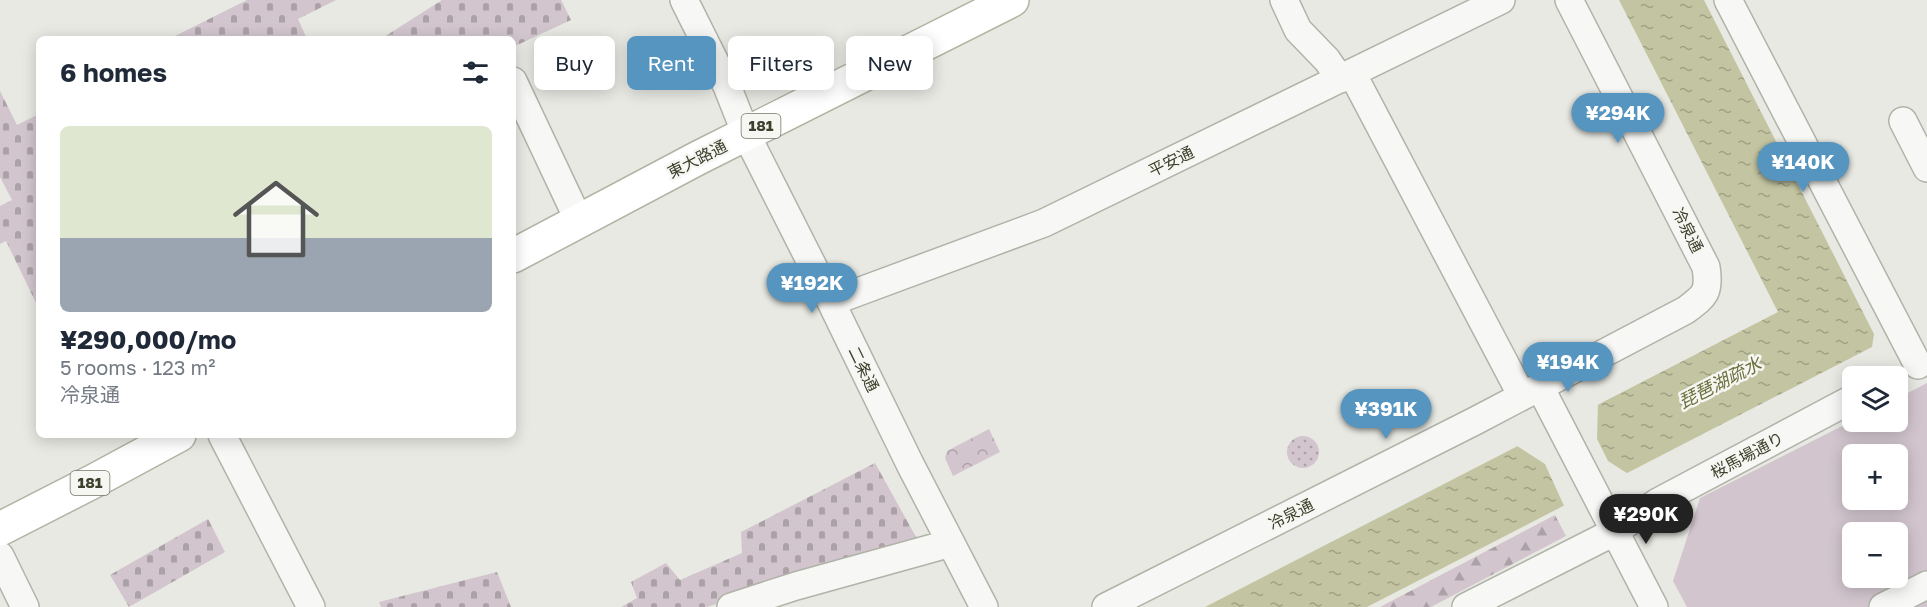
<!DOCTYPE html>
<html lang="en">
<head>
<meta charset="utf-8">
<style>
  body { margin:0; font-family:"Golos Text","Noto Sans JP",sans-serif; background:#f2f2f3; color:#1f2937; height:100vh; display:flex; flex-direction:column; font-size:22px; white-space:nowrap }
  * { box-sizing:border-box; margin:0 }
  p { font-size:20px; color:#747a83 }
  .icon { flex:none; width:33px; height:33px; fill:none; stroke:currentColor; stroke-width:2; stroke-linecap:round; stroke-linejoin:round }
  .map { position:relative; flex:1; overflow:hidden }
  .sheet { position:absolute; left:36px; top:36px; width:480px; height:402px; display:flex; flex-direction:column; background:#fff; border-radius:9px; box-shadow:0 3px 15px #0003 }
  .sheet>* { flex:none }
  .hud { position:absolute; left:534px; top:36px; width:570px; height:54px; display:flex; gap:12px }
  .tools { position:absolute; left:1842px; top:366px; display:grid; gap:12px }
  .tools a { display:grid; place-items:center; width:66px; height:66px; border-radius:9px; background:#fff; box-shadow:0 3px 15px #0003; font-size:30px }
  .price { position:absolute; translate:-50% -51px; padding:0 14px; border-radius:21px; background:#5595c0; color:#fff; font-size:20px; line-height:39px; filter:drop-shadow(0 2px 3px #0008) }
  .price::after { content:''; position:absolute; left:50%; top:36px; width:18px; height:14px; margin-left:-9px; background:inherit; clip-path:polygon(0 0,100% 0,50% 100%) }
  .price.current { background:#222; color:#fff }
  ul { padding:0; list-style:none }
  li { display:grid; align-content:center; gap:12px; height:318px; padding:0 24px }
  li span { display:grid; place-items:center; height:186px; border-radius:9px; color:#555 }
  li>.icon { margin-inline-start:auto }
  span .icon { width:108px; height:108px; fill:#fffc; stroke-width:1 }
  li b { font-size:26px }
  h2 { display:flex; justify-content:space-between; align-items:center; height:72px; padding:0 24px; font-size:26px }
  .chip { padding:0 21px; border-radius:9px; background:#fff; box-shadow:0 3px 15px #0003; font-size:21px; line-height:54px }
  .chip.current { background:#5595c0; color:#fff }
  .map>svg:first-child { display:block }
  .grass { fill:url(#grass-dots) }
  .forest { fill:url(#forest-firs) }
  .cemetery { fill:url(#cemetery-stones) }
  .park { fill:url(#park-crowns) }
  .pitch { fill:#d2c5ce; fill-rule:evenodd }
  .water { fill:url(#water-ripples) }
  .pier { fill:#e8e9e3 }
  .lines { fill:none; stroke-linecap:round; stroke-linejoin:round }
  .minor-casing { stroke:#b1b3a8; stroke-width:30 }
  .major-casing { stroke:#b1b4a3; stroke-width:36 }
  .minor { stroke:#f7f8f5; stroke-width:27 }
  .major { stroke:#fff; stroke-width:33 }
  .labels { text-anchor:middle; stroke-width:5; stroke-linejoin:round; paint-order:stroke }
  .shield { fill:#f6f7f2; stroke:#747767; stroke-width:1.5 }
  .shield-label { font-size:15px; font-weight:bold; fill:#3c402c }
  .street-label { font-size:16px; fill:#3c402c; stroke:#f6f7f2 }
  .water-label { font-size:18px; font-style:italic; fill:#6a6f3b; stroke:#f6f7f2 }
</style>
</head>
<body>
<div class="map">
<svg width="1927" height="607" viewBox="0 0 1927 607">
  <defs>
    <pattern id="grass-dots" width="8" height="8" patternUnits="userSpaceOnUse" patternTransform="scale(1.5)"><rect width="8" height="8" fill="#d2c5ce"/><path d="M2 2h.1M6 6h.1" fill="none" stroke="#aca1a7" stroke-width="1.8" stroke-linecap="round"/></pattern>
    <pattern id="forest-firs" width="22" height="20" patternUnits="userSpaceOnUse" patternTransform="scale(1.5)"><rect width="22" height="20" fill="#d2c5ce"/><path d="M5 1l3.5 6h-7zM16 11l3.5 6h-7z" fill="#aca1a7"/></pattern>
    <pattern id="cemetery-stones" width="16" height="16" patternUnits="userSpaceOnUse" patternTransform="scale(1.5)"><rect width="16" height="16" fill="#d2c5ce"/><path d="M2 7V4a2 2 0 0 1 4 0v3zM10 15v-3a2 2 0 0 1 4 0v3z" fill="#aca1a7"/></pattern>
    <pattern id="park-crowns" width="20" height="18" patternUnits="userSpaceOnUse" patternTransform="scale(1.5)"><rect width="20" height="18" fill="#d2c5ce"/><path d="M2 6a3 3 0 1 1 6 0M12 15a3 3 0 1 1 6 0" fill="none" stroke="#aca1a7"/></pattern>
    <pattern id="water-ripples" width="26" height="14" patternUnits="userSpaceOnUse" patternTransform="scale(1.5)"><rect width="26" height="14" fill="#c3c5a2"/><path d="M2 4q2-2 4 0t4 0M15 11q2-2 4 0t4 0" fill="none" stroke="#a0a184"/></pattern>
  </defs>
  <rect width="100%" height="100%" fill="#e8e9e3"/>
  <path class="grass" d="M1287 452a16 16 0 1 1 32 0a16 16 0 1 1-32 0Z"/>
  <path class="forest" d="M1555 515 1566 536 1431 607H1380Z"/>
  <path class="cemetery" d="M247 0H336L298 19 307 39H169Z
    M442 0H561L571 20 513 47V39H381Z
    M0 91 17 125 39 114V309L6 241 0 244V206L12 200 0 177Z
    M875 463 916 537 915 548 792 579 707 607H621L637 598 631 582 666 563 680 580 742 553 741 532Z
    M208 519 225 552 129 607 110 575Z
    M497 572 511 607H381L379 602Z"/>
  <path class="park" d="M989 429 1000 452 953 476 945 458 947 451Z"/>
  <path class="pitch" d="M1927 383V607H1687L1673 581 1700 498 1852 421 1898 422V398ZM1852 454H1898V500H1852ZM1852 532H1898V578H1852Z"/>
  <path class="water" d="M1619 0H1704L1874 334 1872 347 1367 607H1205L1778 312Z"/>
  <path class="pier" d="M1598 401 1597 439 1608 461 1630 475 1565 508 1545 464 1514 444Z"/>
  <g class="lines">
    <g class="minor-casing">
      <path id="minor" d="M684 0 727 86 746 134 831 302 910 464 984 607
        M1284 0 1298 30 1327 60 1340 79
        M1728 0 1918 365
        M1352 73 1522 396
        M513 81 579 221
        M1903 121 1927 168
        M831 302 1044 223 1501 0
        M1540 387 1654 607
        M222 435 311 607
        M0 556 25 607
        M731 607 796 586 951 543
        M1106 607 1475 421 1686 310C1705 296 1710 292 1706 267L1569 0
        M1466 607 1614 532 1658 502 1852 399
        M1883 607 1927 585"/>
    </g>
    <g class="major-casing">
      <path id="major" d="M513 256 698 158 1012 0
        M0 529 92 482 179 435"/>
    </g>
    <use href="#minor" class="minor"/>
    <use href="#major" class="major"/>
  </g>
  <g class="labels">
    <g class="shield">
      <rect x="741.5" y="114" width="39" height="24" rx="4.5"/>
      <rect x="70.5" y="471" width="39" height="24" rx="4.5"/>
    </g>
    <g class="shield-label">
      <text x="761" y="131">181</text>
      <text x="90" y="488">181</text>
    </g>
    <g class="street-label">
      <text transform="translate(697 159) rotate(-27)" y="6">東大路通</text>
      <text transform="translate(1171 161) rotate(-26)" y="6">平安通</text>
      <text transform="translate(1688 230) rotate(63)" y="6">冷泉通</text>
      <text transform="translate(864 369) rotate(64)" y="6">二条通</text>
      <text transform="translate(1747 455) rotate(-28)" y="6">桜馬場通り</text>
      <text transform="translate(1291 514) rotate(-27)" y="6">冷泉通</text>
    </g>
    <g class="water-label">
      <text transform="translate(1720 383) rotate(-27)" y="6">琵琶湖疏水</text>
    </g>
  </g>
</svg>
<div class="tools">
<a><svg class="icon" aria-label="layers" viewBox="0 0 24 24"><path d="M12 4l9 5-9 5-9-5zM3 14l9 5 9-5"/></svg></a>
<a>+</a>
<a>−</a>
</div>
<b class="price" style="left:1618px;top:144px">¥294K</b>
<b class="price" style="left:1803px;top:193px">¥140K</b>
<b class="price" style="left:812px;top:314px">¥192K</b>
<b class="price" style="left:1568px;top:393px">¥194K</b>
<b class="price" style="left:1386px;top:440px">¥391K</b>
<b class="price current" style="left:1646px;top:545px">¥290K</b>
<div class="hud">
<a class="chip">Buy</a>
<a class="chip current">Rent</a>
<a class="chip">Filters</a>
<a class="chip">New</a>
</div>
<section class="sheet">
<h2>6 homes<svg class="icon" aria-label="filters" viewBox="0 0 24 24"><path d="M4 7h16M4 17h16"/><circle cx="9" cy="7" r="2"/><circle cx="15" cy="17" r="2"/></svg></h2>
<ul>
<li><span style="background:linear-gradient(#dfe7d0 60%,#9aa5b1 0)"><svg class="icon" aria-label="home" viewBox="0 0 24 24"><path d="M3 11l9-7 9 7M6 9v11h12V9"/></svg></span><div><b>¥290,000/mo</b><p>5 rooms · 123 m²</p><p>冷泉通</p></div></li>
</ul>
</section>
</div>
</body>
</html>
